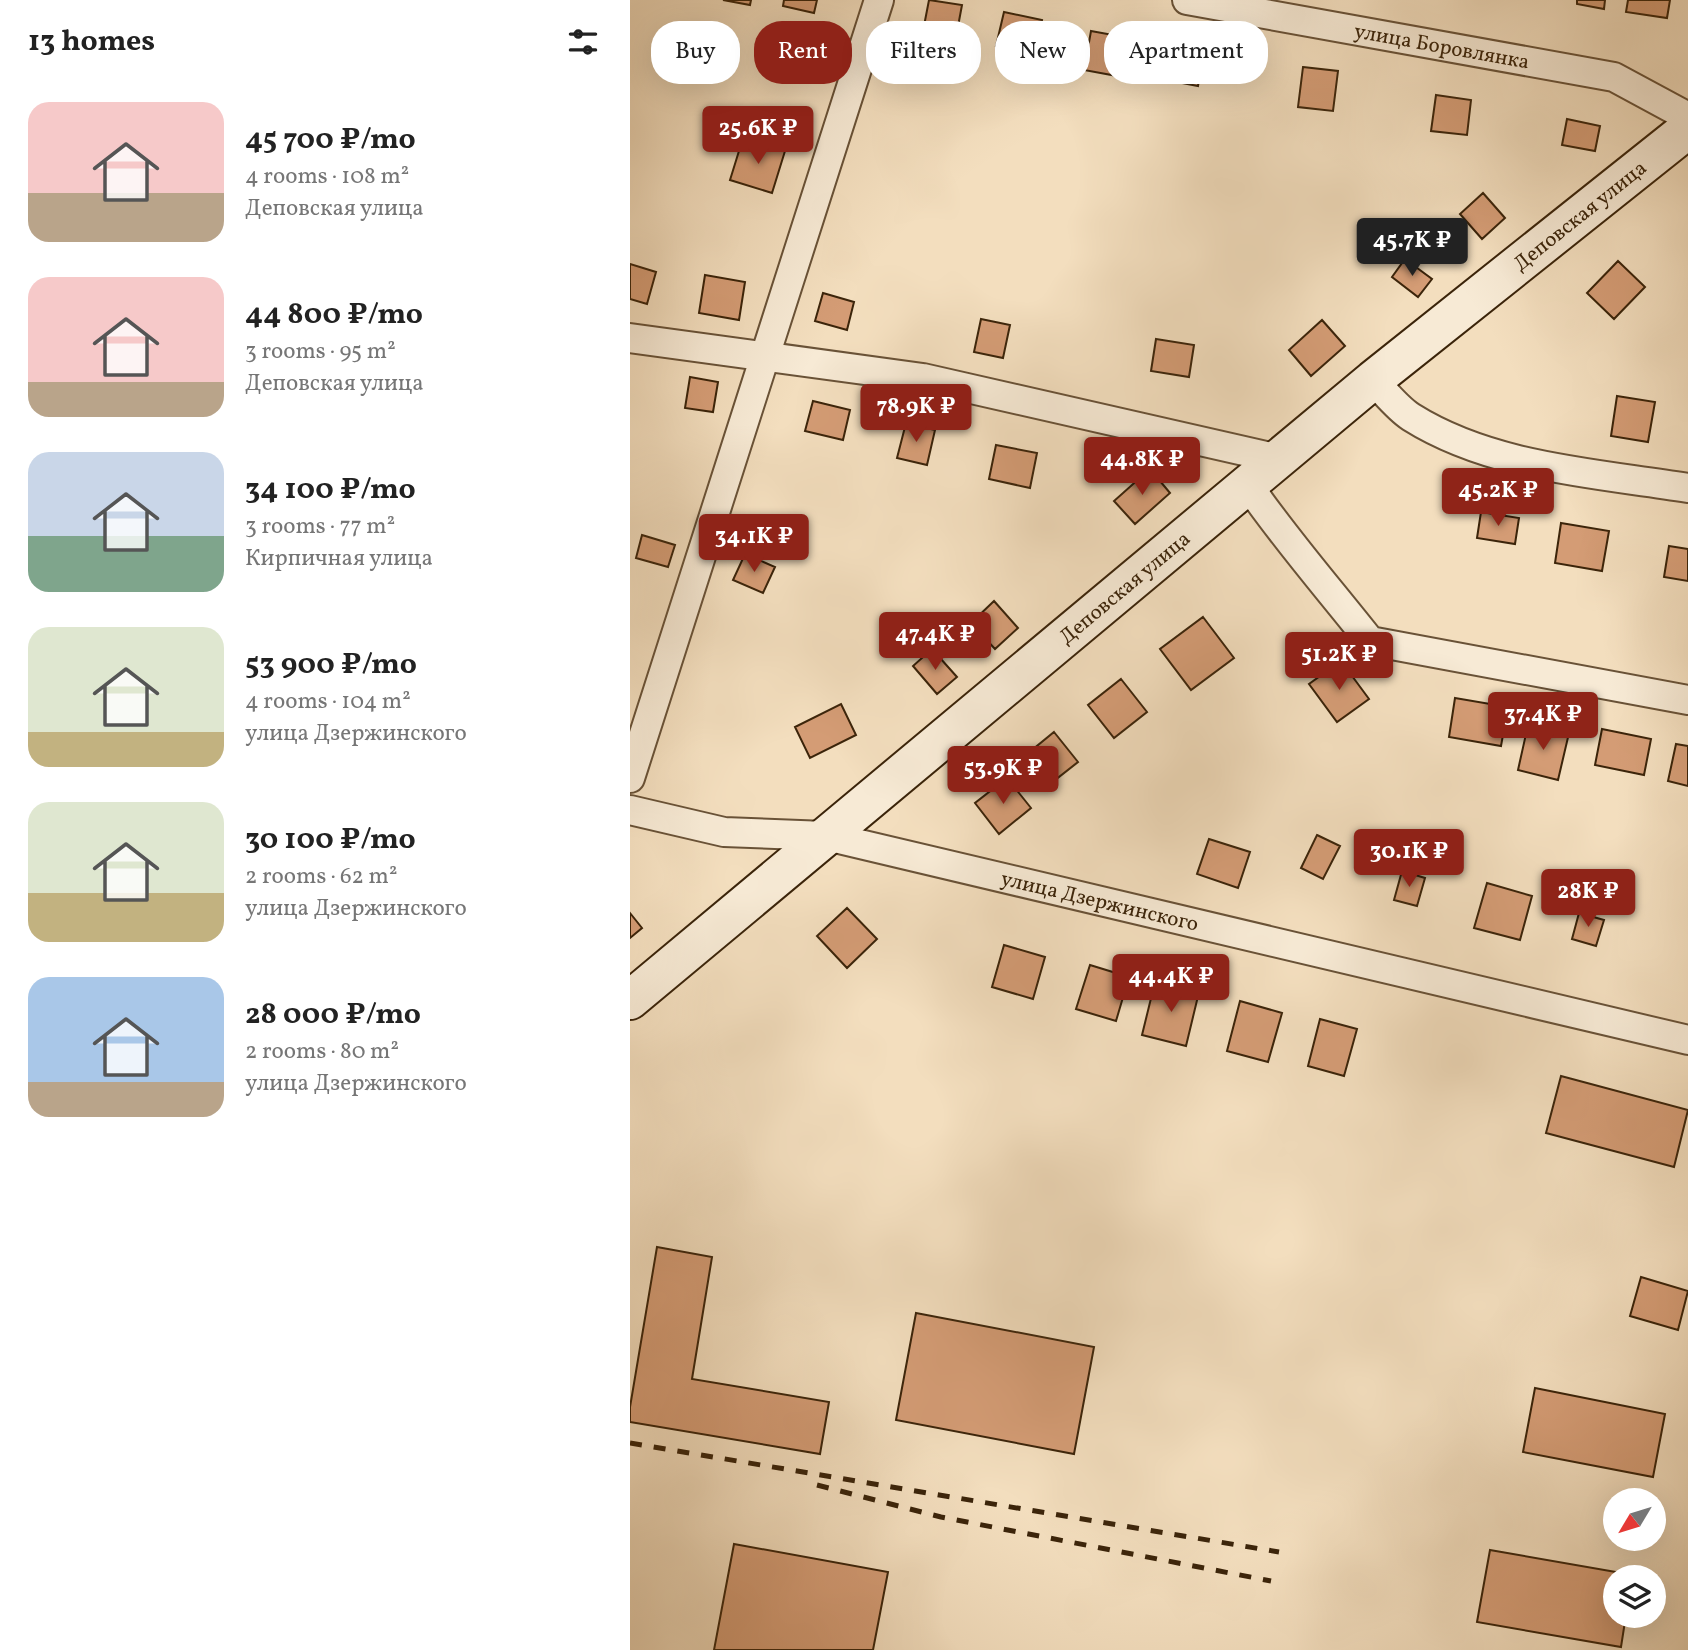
<!DOCTYPE html>
<html lang="en">
<head>
<meta charset="utf-8">
<style>
  body { margin:0; font-family:Vollkorn,serif; background:#f2f2f2; color:#222; height:100vh; display:flex; flex-direction:column; font-size:26px; white-space:nowrap }
  * { box-sizing:border-box; margin:0 }
  p { font-size:23px; color:#767676 }
  .icon { flex:none; width:38px; height:38px; fill:none; stroke:currentColor; stroke-width:2; stroke-linecap:round; stroke-linejoin:round }
  .map { position:relative; flex:1; overflow:hidden }
  .sheet { display:flex; flex-direction:column; background:#fff; width:630px }
  .sheet>* { flex:none }
  .guide { position:absolute; left:21px; top:21px; width:665px; height:63px; display:flex; gap:14px }
  .needle { width:46px; rotate:232deg }
  .fabs { position:absolute; left:973px; top:1488px; display:grid; gap:14px }
  .fabs a { display:grid; place-items:center; width:63px; height:63px; border-radius:50%; background:#fff; box-shadow:0 7px 28px #0002; font-size:35px }
  .price { position:absolute; translate:-50% -60px; padding:0 16px; border-radius:7px; background:#8f2418; color:#fff; font-size:23px; line-height:46px; filter:drop-shadow(0 2px 4px #0008) }
  .price::after { content:''; position:absolute; left:50%; top:42px; width:21px; height:16px; margin-left:-10px; background:inherit; clip-path:polygon(0 0,100% 0,50% 100%) }
  .price.active { background:#222; color:#fff }
  ul { padding:0; list-style:none }
  li { display:flex; align-items:center; gap:21px; height:175px; padding:0 28px }
  li span { display:grid; place-items:center; flex:none; width:196px; height:140px; border-radius:21px; color:#555 }
  li>.icon { margin-inline-start:auto }
  span .icon { width:84px; height:84px; fill:#fffc; stroke-width:1 }
  li b { font-size:30px }
  h2 { display:flex; justify-content:space-between; align-items:center; height:84px; padding:0 28px; font-size:30px }
  .pill { padding:0 24px; border-radius:28px; background:#fff; box-shadow:0 7px 28px #0002; font-size:24px; line-height:63px }
  .pill.active { background:#8f2418; color:#fff }
  main { display:flex; flex:1; min-height:0 }
  .map>svg:first-child { display:block }
  .building { fill:#d49c75; stroke:#3b240a; stroke-width:2 }
  .lines { fill:none; stroke-linecap:round; stroke-linejoin:round }
  .street-casing { stroke:#695237; stroke-width:32 }
  .secondary-casing { stroke:#3b240a; stroke-width:42 }
  .street { stroke:#f7ead5; stroke-width:28 }
  .secondary { stroke:#f7ead5; stroke-width:38 }
  .rail { stroke:#3b240a; stroke-width:5; stroke-dasharray:12 12; stroke-linecap:butt }
  .labels { text-anchor:middle; stroke-width:6; stroke-linejoin:round; paint-order:stroke }
  .street-label { font-size:21px; fill:#3b240a; stroke:#f7ead5 }
</style>
</head>
<body>
<main>
<section class="sheet">
<h2>13 homes<svg class="icon" aria-label="filters" viewBox="0 0 24 24"><path d="M4 7h16M4 17h16"/><circle cx="9" cy="7" r="2"/><circle cx="15" cy="17" r="2"/></svg></h2>
<ul>
<li><span style="background:linear-gradient(#f6c9c9 65%,#b9a48a 0)"><svg class="icon" aria-label="home" viewBox="0 0 24 24"><path d="M3 11l9-7 9 7M6 9v11h12V9"/></svg></span><div><b>45 700 ₽/mo</b><p>4 rooms · 108 m²</p><p>Деповская улица</p></div></li>
<li><span style="background:linear-gradient(#f6c9c9 75%,#b9a48a 0)"><svg class="icon" aria-label="home" viewBox="0 0 24 24"><path d="M3 11l9-7 9 7M6 9v11h12V9"/></svg></span><div><b>44 800 ₽/mo</b><p>3 rooms · 95 m²</p><p>Деповская улица</p></div></li>
<li><span style="background:linear-gradient(#c9d6e8 60%,#7fa58c 0)"><svg class="icon" aria-label="home" viewBox="0 0 24 24"><path d="M3 11l9-7 9 7M6 9v11h12V9"/></svg></span><div><b>34 100 ₽/mo</b><p>3 rooms · 77 m²</p><p>Кирпичная улица</p></div></li>
<li><span style="background:linear-gradient(#dfe7d0 75%,#c2b280 0)"><svg class="icon" aria-label="home" viewBox="0 0 24 24"><path d="M3 11l9-7 9 7M6 9v11h12V9"/></svg></span><div><b>53 900 ₽/mo</b><p>4 rooms · 104 m²</p><p>улица Дзержинского</p></div></li>
<li><span style="background:linear-gradient(#dfe7d0 65%,#c2b280 0)"><svg class="icon" aria-label="home" viewBox="0 0 24 24"><path d="M3 11l9-7 9 7M6 9v11h12V9"/></svg></span><div><b>30 100 ₽/mo</b><p>2 rooms · 62 m²</p><p>улица Дзержинского</p></div></li>
<li><span style="background:linear-gradient(#a9c7e8 75%,#b9a48a 0)"><svg class="icon" aria-label="home" viewBox="0 0 24 24"><path d="M3 11l9-7 9 7M6 9v11h12V9"/></svg></span><div><b>28 000 ₽/mo</b><p>2 rooms · 80 m²</p><p>улица Дзержинского</p></div></li>
</ul>
</section>
<div class="map">
<svg width="1058" height="1650" viewBox="0 0 1058 1650">
  <rect width="100%" height="100%" fill="#f3debe"/>
  <filter id="stains"><feTurbulence type="fractalNoise" baseFrequency=".00286" numOctaves="4"/><feColorMatrix values="0 0 0 0 .2 0 0 0 0 .09 0 0 0 0 .02 0 0 0 .5 -.17"/></filter>
  <radialGradient id="worn" r=".72"><stop offset=".6" stop-color="#630" stop-opacity="0"/><stop offset="1" stop-color="#630" stop-opacity=".3"/></radialGradient>
  <path class="building" d="M93 0H121L120 5Z
    M154 0H187L184 13 153 6Z
    M299 0 332 5 326 37 293 31Z
    M947 0H975L974 9 947 4Z
    M998 0H1040L1037 18 996 12Z
    M374 12 412 20 405 55 366 46Z
    M461 31 494 37 487 76 454 70Z
    M537 44 574 50 568 86 531 79Z
    M673 67 708 71 703 111 668 107Z
    M806 95 841 100 837 135 801 131Z
    M937 119 970 126 965 151 932 145Z
    M113 138 155 151 142 193 100 180Z
    M853 193 875 218 852 239 830 214Z
    M775 259 802 279 788 297 762 277Z
    M988 261 1015 287 984 319 957 293Z
    M0 264 26 272 17 304 0 299Z
    M75 275 115 282 109 320 69 313Z
    M193 293 224 302 217 330 185 321Z
    M351 319 380 325 373 358 344 352Z
    M692 320 715 346 681 376 659 350Z
    M526 339 564 345 559 377 521 371Z
    M60 377 88 382 83 412 55 408Z
    M987 396 1025 402 1018 442 981 436Z
    M183 401 220 410 213 440 175 431Z
    M276 423 305 430 297 465 267 458Z
    M366 445 407 453 400 488 359 479Z
    M520 469 540 493 505 524 484 501Z
    M851 512 889 518 885 544 847 538Z
    M931 523 979 531 972 571 925 563Z
    M12 535 45 545 38 567 6 558Z
    M1039 546 1058 549V581L1034 577Z
    M115 554 145 567 133 593 103 580Z
    M364 601 388 628 365 649 341 623Z
    M573 617 604 658 561 690 530 649Z
    M302 649 327 677 307 694 283 666Z
    M711 661 739 699 707 722 679 684Z
    M491 679 517 712 484 738 458 705Z
    M825 698 878 707 871 746 819 737Z
    M211 704 226 735 180 758 165 727Z
    M898 725 939 733 928 780 888 770Z
    M972 729 1021 739 1014 775 965 765Z
    M424 732 448 762 420 784 396 755Z
    M1046 744 1058 746V786L1038 781Z
    M377 778 401 808 369 834 345 803Z
    M687 835 710 846 693 879 671 868Z
    M579 839 620 852 608 888 567 874Z
    M772 871 795 878 787 906 764 900Z
    M857 883 902 896 890 940 844 928Z
    M217 908 247 939 217 968 187 936Z
    M0 913 12 928 0 938Z
    M949 913 974 920 966 946 942 939Z
    M374 945 415 957 403 999 362 987Z
    M460 965 499 977 486 1021 446 1009Z
    M525 982 569 992 556 1046 512 1035Z
    M610 1001 652 1013 638 1062 597 1051Z
    M690 1019 727 1029 714 1076 678 1066Z
    M931 1076 1058 1110 1044 1167 916 1133Z
    M27 1247 82 1257 62 1379 199 1402 190 1454 0 1422V1407Z
    M1011 1277 1058 1291 1048 1330 1000 1316Z
    M286 1313 464 1347 444 1454 266 1420Z
    M905 1388 1035 1414 1023 1477 893 1452Z
    M104 1544 258 1572 243 1650H84Z
    M860 1550 1003 1575 985 1577V1615H996L991 1647 847 1622Z"/>
  <g class="lines">
    <g class="street-casing">
      <g id="street">
        <path id="s1" d="M557 0 984 77 1058 117"/>
        <path d="M0 338 293 378 649 459"/>
        <path d="M743 380C755 392 767 408 781 417 862 468 966 473 1058 488"/>
        <path d="M618 485C655 539 699 589 740 641L1058 700"/>
        <path d="M0 778 249 0"/>
        <path id="s2" d="M0 810 94 832 196 836 1058 1040"/>
      </g>
    </g>
    <g class="secondary-casing">
      <g id="secondary">
        <path id="s3" d="M0 1000 743 380 1058 129"/>
      </g>
    </g>
    <use href="#street" class="street"/>
    <use href="#secondary" class="secondary"/>
    <path class="rail" d="M0 1443 649 1552
      M187 1485 311 1517 641 1581"/>
  </g>
  <g class="labels">
    <g class="street-label">
      <text dy="7" stroke="none"><textPath href="#s1" startOffset="259">улица Боровлянка</textPath></text>
      <text dy="7" stroke="none"><textPath href="#s3" startOffset="1232">Деповская улица</textPath></text>
      <text dy="7" stroke="none"><textPath href="#s3" startOffset="644">Деповская улица</textPath></text>
      <text dy="7" stroke="none"><textPath href="#s2" startOffset="480">улица Дзержинского</textPath></text>
    </g>
  </g>
  <rect width="100%" height="100%" filter="url(#stains)"/>
  <rect width="100%" height="100%" fill="url(#worn)"/>
</svg>
<div class="fabs">
<a><svg class="needle" viewBox="-14 -14 28 28"><path d="M0-13l5 13h-10z" fill="#e53935"/><path d="M0 13l5-13h-10z" fill="#767676"/></svg></a>
<a><svg class="icon" aria-label="layers" viewBox="0 0 24 24"><path d="M12 4l9 5-9 5-9-5zM3 14l9 5 9-5"/></svg></a>
</div>
<b class="price" style="left:128px;top:166px">25.6K ₽</b>
<b class="price active" style="left:782px;top:278px">45.7K ₽</b>
<b class="price" style="left:286px;top:444px">78.9K ₽</b>
<b class="price" style="left:512px;top:497px">44.8K ₽</b>
<b class="price" style="left:868px;top:528px">45.2K ₽</b>
<b class="price" style="left:124px;top:574px">34.1K ₽</b>
<b class="price" style="left:305px;top:672px">47.4K ₽</b>
<b class="price" style="left:709px;top:692px">51.2K ₽</b>
<b class="price" style="left:913px;top:752px">37.4K ₽</b>
<b class="price" style="left:373px;top:806px">53.9K ₽</b>
<b class="price" style="left:779px;top:889px">30.1K ₽</b>
<b class="price" style="left:958px;top:929px">28K ₽</b>
<b class="price" style="left:541px;top:1014px">44.4K ₽</b>
<div class="guide">
<a class="pill">Buy</a>
<a class="pill active">Rent</a>
<a class="pill">Filters</a>
<a class="pill">New</a>
<a class="pill">Apartment</a>
</div>
</div>
</main>
</body>
</html>
